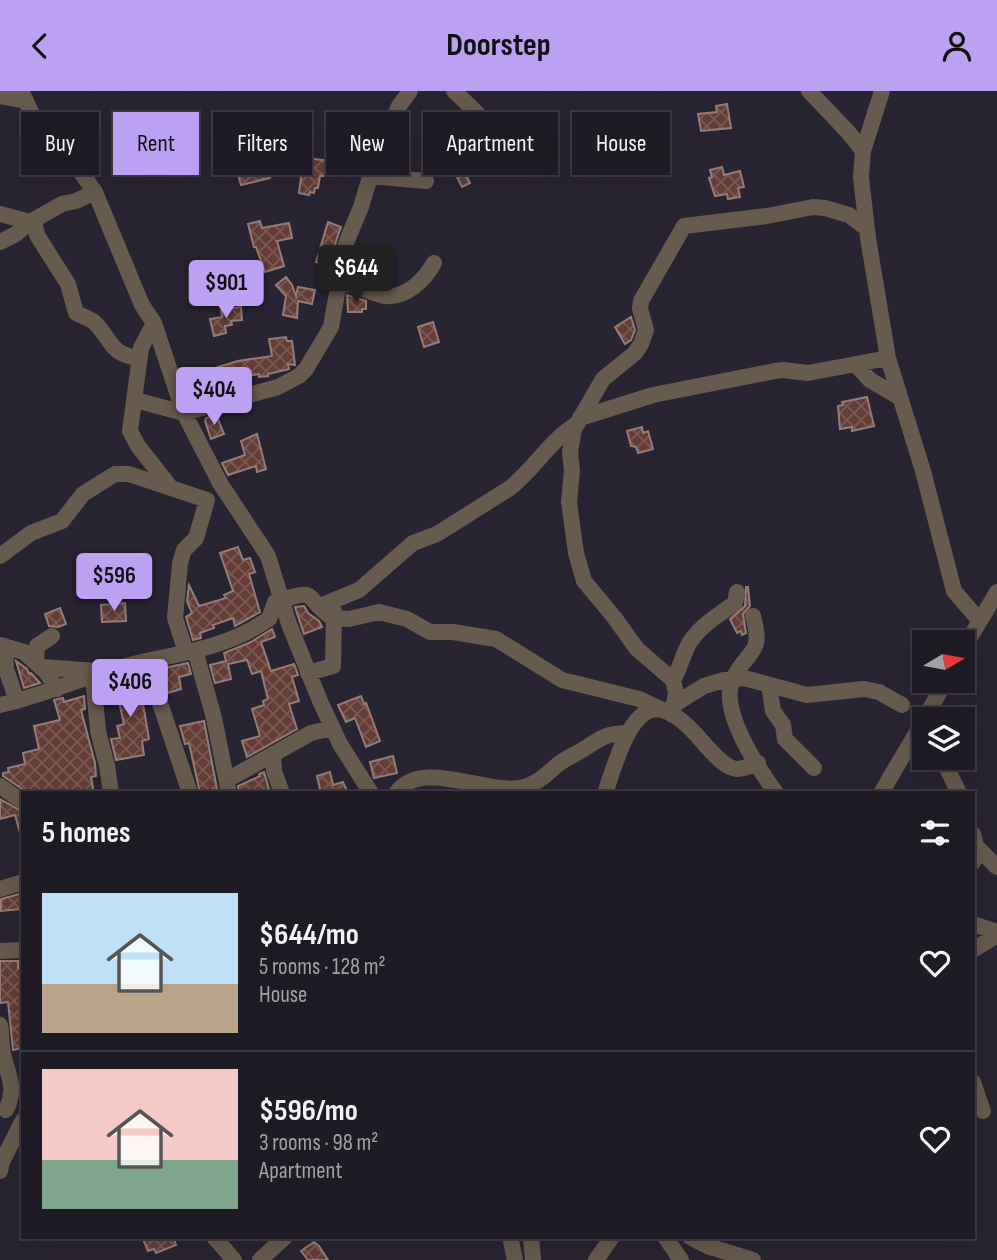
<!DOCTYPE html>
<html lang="en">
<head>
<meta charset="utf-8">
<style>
  body { margin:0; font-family:"Sofia Sans Condensed",sans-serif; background:#27242d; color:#f1f3f6; height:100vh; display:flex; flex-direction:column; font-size:26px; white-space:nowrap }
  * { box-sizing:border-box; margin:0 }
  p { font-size:23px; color:#a1a1a7 }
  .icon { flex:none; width:38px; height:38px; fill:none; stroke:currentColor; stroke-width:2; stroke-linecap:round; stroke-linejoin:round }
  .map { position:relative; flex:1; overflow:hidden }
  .side { position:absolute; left:21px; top:700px; width:954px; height:448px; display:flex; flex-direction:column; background:#1f1b25; border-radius:0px; box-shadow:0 7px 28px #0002,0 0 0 2px #3c3942 }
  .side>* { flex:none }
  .top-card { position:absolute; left:21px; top:21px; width:956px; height:63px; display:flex; gap:14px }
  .needle { width:46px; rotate:80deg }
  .tools { position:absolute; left:912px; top:539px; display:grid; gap:14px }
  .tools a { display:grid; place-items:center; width:63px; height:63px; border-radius:0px; background:#1f1b25; box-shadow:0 7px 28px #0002,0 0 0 2px #3c3942; font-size:35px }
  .price { position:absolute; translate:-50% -60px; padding:0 16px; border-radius:7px; background:#bca0f2; color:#111; font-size:23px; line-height:46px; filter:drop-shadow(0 2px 4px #0008) }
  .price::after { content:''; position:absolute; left:50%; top:42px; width:21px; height:16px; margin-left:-10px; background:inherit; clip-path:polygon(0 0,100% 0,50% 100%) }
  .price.on { background:#222; color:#fff }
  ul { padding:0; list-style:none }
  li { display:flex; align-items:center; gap:21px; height:175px; padding:0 21px }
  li+li { border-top:2px solid #3c3942 }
  li span { display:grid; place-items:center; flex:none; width:196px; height:140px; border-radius:0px; color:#555 }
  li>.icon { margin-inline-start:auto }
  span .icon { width:84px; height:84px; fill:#fffc; stroke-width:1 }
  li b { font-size:30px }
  h2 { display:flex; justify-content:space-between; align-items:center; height:84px; padding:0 21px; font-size:30px }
  .tag { padding:0 24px; border-radius:0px; background:#1f1b25; box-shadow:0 7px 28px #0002,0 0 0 2px #3c3942; font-size:24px; line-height:63px }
  .tag.on { background:#bca0f2; color:#111 }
  header { display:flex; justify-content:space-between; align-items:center; height:91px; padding:0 21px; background:#bca0f2; color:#111; font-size:32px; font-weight:700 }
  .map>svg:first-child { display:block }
  .building { fill:url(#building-cross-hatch); stroke:#927d79; stroke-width:2 }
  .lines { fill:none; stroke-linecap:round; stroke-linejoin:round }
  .minor { stroke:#675a4e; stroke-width:16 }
</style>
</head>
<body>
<header><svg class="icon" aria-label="back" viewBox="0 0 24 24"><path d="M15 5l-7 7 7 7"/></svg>Doorstep<svg class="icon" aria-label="person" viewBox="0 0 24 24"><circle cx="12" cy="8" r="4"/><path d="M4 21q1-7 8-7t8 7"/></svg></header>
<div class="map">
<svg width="997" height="1169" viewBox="0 0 997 1169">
  <defs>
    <pattern id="building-cross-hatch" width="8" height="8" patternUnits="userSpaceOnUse" patternTransform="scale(1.75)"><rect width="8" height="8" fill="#643d36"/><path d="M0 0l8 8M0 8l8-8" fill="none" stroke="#7a5954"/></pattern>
  </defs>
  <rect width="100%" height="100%" fill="#292431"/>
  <path class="building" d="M727 13 731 37 701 40 698 23 717 21 716 15Z
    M269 30V32L279 31 282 36 284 46 277 48 280 66 285 65 288 78 269 82 270 87 241 94 237 79 255 75 254 72 264 69 257 33Z
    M535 41 537 47 552 44 554 54 552 55 553 60 542 63 545 74 534 77 523 49H525L524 44Z
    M457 66 470 92 462 96 449 70Z
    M307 67 330 70 331 85H320L318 97H315L314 102 310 101 309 104 299 102 303 71H306Z
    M722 76 724 84 740 80 744 96 738 97 740 106 728 108 727 103 715 105 709 87 712 86 710 79Z
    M260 130 262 137 289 132 292 147 277 150 284 175 265 181 256 156H254L248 133Z
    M328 131 341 136 336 150 331 176 316 171Z
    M286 186 292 194 296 205 298 196 315 199 312 213 298 210 297 227 283 224 286 205 276 194Z
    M347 204 366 210V218H362V221H348Z
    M241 216 242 229 231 230 232 234 225 235 226 242 214 245 210 228 222 226 221 219Z
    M631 226 635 239 631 249 625 253 615 236Z
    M433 231 439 251 424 256 418 236Z
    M286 246 287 250H292L295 274 288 273 289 278 268 283V285L259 286V283L231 288 233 293 224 295 218 276 238 270 272 265 269 248Z
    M867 306 874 335 852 340V336L840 338 838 315 843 314 842 311Z
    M216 324 224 343 211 348 205 330 206 327Z
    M642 336 643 342 648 340 653 358 638 362 636 356 631 355 627 340Z
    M257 343 266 378 257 381 256 375 228 384 222 372 245 364 241 350Z
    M238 456 243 469 250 467 255 481 249 483 260 521 235 535 233 527 213 534 214 537 200 542 201 547 193 549 186 526 192 522 187 510 189 494 199 515 226 507 224 504 233 500 220 462Z
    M746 496H748L750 515 743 523 746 542 742 544 741 540 737 542 730 528 745 515Z
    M125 512 126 530 102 531 101 514Z
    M304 515 308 522 319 530 322 536 304 543 295 516Z
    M60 517 66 533 58 536 49 535 45 523Z
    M272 538 275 546 261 551 271 580 294 573 298 584 292 586 299 610 289 613 297 638 247 666 242 650 260 645 252 618 264 614 263 610 268 608 261 580 252 583 247 569 228 573 231 588 215 592 210 574 226 570 224 562 251 551Z
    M16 570 27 578 29 583 31 582 40 592 24 597Z
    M188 572 191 583 179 586 181 598 168 602 160 578Z
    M138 583 149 648 142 650 144 664 116 669 111 648 120 647 117 635 124 633 114 589Z
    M84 605 85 618 81 619 95 672 96 685 91 686 94 702H28L3 685V682L9 681 8 677 25 673 23 662 39 658 34 635 60 629 54 609 63 607 64 611Z
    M361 605 364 613 366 612 380 650 366 656 355 627 346 631 338 614Z
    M204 630 217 698 200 702 189 652 185 653 180 635Z
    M393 665 397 682 374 687 370 671Z
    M264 681 269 698 256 702H239L238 695 260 685 259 683Z
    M330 681 333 694 343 691 348 702H317L316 700 320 698 317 685Z
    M0 708 23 721V741L20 742 15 724 0 728Z
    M23 802 20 818 1 820V808Z
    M0 870H18V877H21L23 887V957L13 959 8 911 0 912Z
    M142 1146H173L176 1154 156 1162 154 1158 148 1160Z
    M314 1151 319 1155 328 1169H308L301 1160Z"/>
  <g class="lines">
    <path class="minor" d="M21 0 34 27 62 55 95 101 142 214 154 232 184 322 220 392 268 465 289 533 320 610 340 653 371 702
      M454 0 477 22 484 34 511 47 524 76
      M809 0 849 42 863 60
      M882 0 863 60 861 87 868 147 888 267 923 380 954 500 979 529
      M0 5 26 10
      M370 85 426 90
      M0 123 30 131 62 113 76 110 95 101
      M34 129 37 144 68 193 76 222C83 226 91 227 96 233 113 251 110 263 139 267
      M0 151 16 143 30 131
      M339 192C356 192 370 203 386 205 407 207 425 188 434 172
      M154 232 141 257 130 340 138 355 171 397
      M856 274 870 289 899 306
      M135 309 184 322 278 296 299 285 306 278 331 236 346 152 361 116 376 66 399 15 410 0
      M580 327 653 304 775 280 783 279 808 282 888 267
      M0 465 31 442 62 430 83 403 115 383H129L207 409 196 447 184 459 180 472 175 527 186 561
      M320 515 359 499 413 452 437 443 510 397C535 377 550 349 578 332
      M753 525C764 565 748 557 733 588 718 618 758 677 776 702
      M0 554 24 561 46 581 57 598
      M5 555 6 578 17 610
      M195 559 214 627 229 702
      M962 560 997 501
      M146 570 190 702
      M36 571 37 555 52 545
      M41 576 97 580
      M308 582 333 575 334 520
      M96 584 94 596 98 640 107 675 111 702
      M673 589C681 576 684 558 692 548 703 533 720 523 735 512L737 501
      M769 594 773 620 783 634 785 648 814 677
      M0 614C37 606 71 591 107 580 160 564 218 562 264 531L269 528 275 511C322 496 301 506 333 527L349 528 379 521 407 528 430 541H453L496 548 562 589 639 608 660 618
      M672 615 704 595 724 589 744 587 807 604 864 598 879 601 902 614
      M672 624 676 602 673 589 637 558 614 526 584 490 576 462 569 411 572 380 570 361 574 338 603 288 635 262 641 253 646 239 640 218 641 210 684 135 767 125 813 116 825 117 849 124 867 138
      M924 628 946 590
      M273 664 274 680 282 702
      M942 667 959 702
      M227 689 311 642 332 637
      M0 695 23 711
      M396 702C422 667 483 703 520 697 535 694 545 685 556 675 563 669 571 665 579 661 599 649 603 642 628 642
      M605 702C613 681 630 610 662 619 679 623 696 643 707 656 715 664 725 677 737 678 744 678 752 674 758 672
      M881 702 924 629
      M973 743 978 763 973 771
      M978 757 997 776
      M0 798 23 791
      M973 833 997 841
      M973 859 997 844
      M0 860 23 859
      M0 934C2 943 1 954 3 963 8 984 17 997 6 1019
      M973 991 983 1020
      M0 1080 2 1071 23 1029
      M214 1146 234 1169
      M510 1146 515 1169
      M531 1146 533 1169
      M665 1146 681 1169
      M690 1146 707 1155 753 1169
      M260 1169 285 1146
      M596 1169 612 1146"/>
  </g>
</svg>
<div class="tools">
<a><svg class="needle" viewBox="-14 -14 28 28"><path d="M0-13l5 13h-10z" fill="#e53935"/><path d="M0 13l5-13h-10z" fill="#a1a1a7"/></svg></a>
<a><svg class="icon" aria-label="layers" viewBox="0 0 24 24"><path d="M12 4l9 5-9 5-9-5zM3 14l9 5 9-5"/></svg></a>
</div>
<b class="price on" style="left:356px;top:214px">$644</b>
<b class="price" style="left:226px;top:229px">$901</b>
<b class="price" style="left:214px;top:336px">$404</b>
<b class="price" style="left:114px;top:522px">$596</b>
<b class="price" style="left:130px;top:628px">$406</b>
<div class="top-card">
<a class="tag">Buy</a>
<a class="tag on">Rent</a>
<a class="tag">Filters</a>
<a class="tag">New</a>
<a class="tag">Apartment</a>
<a class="tag">House</a>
</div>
<section class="side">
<h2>5 homes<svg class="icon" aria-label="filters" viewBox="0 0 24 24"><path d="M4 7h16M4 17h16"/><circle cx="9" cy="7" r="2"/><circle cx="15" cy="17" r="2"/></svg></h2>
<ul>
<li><span style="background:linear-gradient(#bfe0f5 65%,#b9a48a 0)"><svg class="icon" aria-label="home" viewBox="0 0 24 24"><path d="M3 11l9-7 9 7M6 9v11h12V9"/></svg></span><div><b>$644/mo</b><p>5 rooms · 128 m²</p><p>House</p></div><svg class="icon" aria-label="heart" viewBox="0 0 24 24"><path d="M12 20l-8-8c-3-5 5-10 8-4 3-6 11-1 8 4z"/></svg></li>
<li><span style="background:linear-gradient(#f6c9c9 65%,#7fa58c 0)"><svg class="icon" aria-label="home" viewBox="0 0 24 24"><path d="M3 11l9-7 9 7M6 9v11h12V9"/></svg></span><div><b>$596/mo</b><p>3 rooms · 98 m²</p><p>Apartment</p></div><svg class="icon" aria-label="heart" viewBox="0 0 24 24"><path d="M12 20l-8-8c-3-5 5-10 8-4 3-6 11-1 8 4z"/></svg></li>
</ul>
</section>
</div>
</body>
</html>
